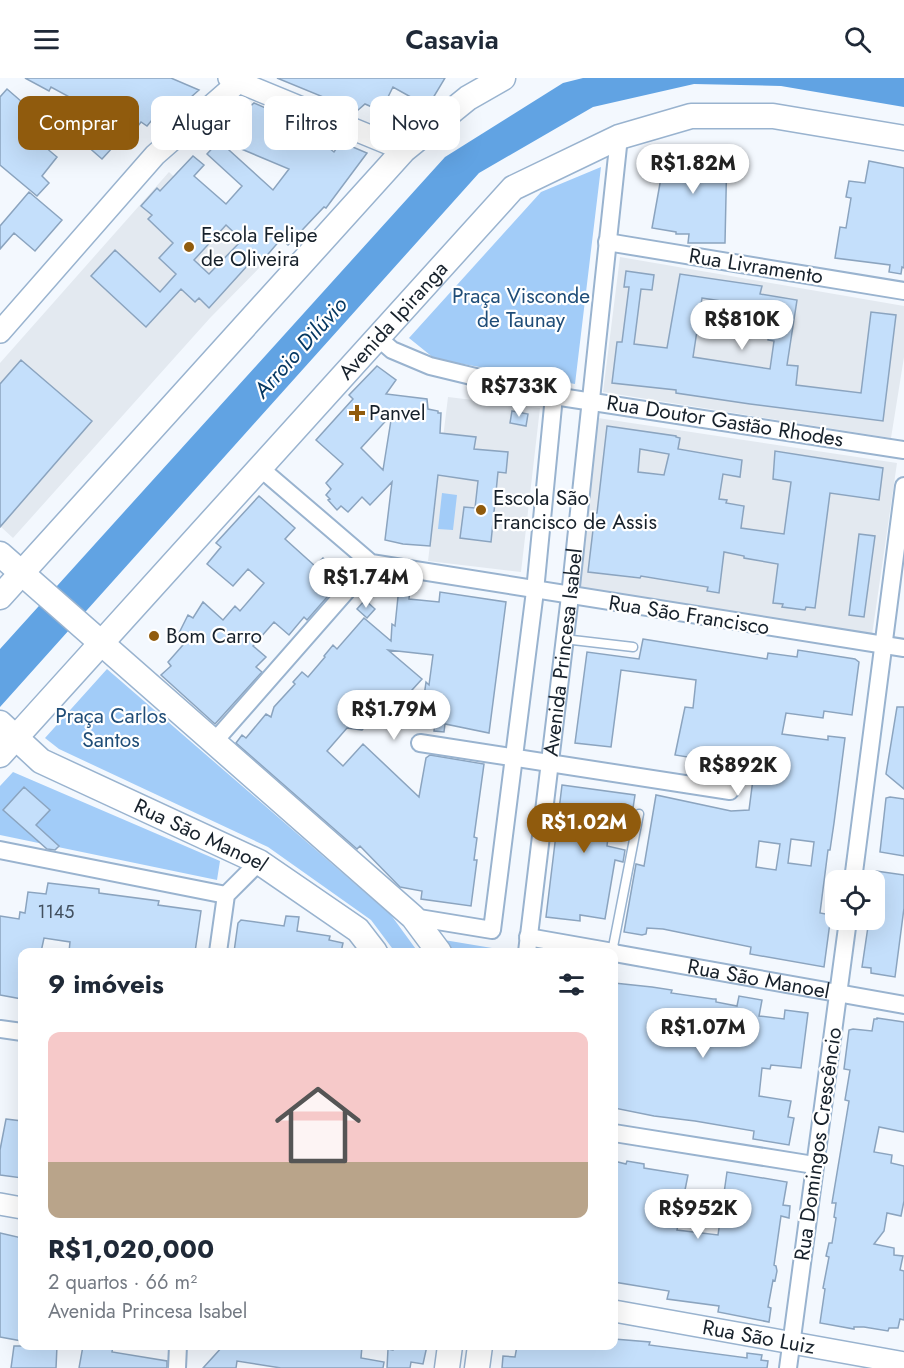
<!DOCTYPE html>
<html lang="pt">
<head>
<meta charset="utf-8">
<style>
  body { margin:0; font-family:Jost,sans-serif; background:#f6f6f7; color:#1f2937; height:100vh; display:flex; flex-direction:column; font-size:22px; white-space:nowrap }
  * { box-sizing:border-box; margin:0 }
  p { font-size:20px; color:#747a83 }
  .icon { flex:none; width:33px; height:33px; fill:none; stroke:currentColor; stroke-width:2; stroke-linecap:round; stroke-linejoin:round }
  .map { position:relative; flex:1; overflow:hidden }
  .sheet { position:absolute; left:18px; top:870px; width:600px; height:402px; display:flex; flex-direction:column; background:#fff; border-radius:12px; box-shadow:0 6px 24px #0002 }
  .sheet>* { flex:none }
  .guide { position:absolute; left:18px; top:18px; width:600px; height:54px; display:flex; gap:12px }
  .tools { position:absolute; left:825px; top:792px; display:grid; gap:12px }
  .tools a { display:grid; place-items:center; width:60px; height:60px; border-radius:12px; background:#fff; box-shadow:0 6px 24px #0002; font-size:30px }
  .price { position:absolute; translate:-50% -51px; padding:0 14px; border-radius:21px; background:#fff; color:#222; font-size:20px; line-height:39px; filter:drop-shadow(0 2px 3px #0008) }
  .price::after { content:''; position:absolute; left:50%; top:36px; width:18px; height:14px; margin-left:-9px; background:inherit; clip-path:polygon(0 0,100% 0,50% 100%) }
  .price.active { background:#905b0d; color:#fff }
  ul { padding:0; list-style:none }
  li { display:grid; align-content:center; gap:12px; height:318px; padding:0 30px }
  li span { display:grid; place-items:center; height:186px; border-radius:12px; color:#555 }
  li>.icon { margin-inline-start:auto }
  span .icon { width:108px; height:108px; fill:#fffc; stroke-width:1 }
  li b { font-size:26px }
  h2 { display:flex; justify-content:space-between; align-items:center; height:72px; padding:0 30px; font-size:26px }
  .tag { padding:0 21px; border-radius:12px; background:#fff; box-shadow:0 6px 24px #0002; font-size:21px; line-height:54px }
  .tag.active { background:#905b0d; color:#fff }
  header { display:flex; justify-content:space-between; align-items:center; height:78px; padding:0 30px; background:#fff; font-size:27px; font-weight:600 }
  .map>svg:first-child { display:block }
  .built { fill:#e3e9f0 }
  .green { fill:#a2ccf8 }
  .water { fill:#61a3e3 }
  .building { fill:#c4dffb; stroke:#8ba4bf; stroke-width:1.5; fill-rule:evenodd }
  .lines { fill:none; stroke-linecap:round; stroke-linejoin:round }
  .service-casing { stroke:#99b3cf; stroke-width:11 }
  .minor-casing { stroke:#99b3cf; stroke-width:20 }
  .tertiary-casing { stroke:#99b3cf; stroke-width:24 }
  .secondary-casing { stroke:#99b3cf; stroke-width:27 }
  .service { stroke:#fff; stroke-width:8 }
  .minor { stroke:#fff; stroke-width:16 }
  .tertiary { stroke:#fff; stroke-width:21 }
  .secondary { stroke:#fff; stroke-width:24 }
  .poi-dot { fill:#905b0d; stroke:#fff; stroke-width:2 }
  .labels { text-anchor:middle; stroke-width:4.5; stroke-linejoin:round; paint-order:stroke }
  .number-label { font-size:18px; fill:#42505f }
  .poi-label { font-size:21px; fill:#17212b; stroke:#fff; text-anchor:start }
  .street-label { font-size:21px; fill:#17212b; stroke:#fff }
  .park-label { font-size:21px; fill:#1f4d78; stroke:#fff }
  .water-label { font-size:22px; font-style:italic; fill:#063862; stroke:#fff }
</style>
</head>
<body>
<header><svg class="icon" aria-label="menu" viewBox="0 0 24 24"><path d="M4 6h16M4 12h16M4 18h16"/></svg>Casavia<svg class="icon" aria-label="search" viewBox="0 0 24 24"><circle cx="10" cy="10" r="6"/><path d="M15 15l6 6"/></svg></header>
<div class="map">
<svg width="904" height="1290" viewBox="0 0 904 1290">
  <rect width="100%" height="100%" fill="#f3f8fe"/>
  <path class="built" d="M169 94 265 184 210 240 13 460 0 448V285Z
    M620 179 904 228V279L891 360 603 314Z
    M448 319 540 330 521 494 428 483Z
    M598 340 897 385 872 557 578 511Z"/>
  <path class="green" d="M601 89 575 306 435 281 409 260 541 114Z
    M442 415 457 417 453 452 438 451Z
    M107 591 391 837 418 874H395L371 842 268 769 59 671 45 660Z
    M13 694 220 783 217 802 0 757V708Z
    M444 862 510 873V874H454Z"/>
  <path class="water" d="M583 0H904V29L781 8 694 6 593 29 479 95 0 629V571L445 79 563 5Z"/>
  <path class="building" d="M25 0H171L199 12 165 42 157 36 147 48 141 44 135 52 117 37 114 42 97 29 92 39 82 35 71 29 75 22 51 9 49 13Z
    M277 0H445L433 20 425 27 393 9 381 33 365 26 357 33Z
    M7 11 37 37 25 52 57 79 42 98 49 105 37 118 0 87V19Z
    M254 25 300 45 296 51 315 59 334 74 341 64 367 75 326 130 324 129 288 167 281 161 263 182 257 177 209 230 199 220 195 224 181 211 146 249 91 198 115 172 160 214 176 196 159 180 173 165 148 141 152 137 141 128 157 110 160 113 193 78 204 87 194 98 226 126 242 108 207 76 219 63 273 112 289 91 215 60ZM226 147 242 162 209 196 194 182Z
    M89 48 113 69 102 81 78 60Z
    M680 70 679 77 692 72H727L725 165H688L689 156H676V154L652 150 666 72Z
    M869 83 904 90V190L902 189 901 196 889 194 890 187 835 180 840 149 846 150 851 120 846 119 849 103 865 105Z
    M29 114 62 142 35 173 14 155 0 171V148Z
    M626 193 654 197 652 212 641 211 634 266 667 270 680 196 762 208 760 216 797 222 787 287 798 288 796 307 861 315 871 234 896 237 883 343 750 326 676 315V312L612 305 617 264H622L629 209H624ZM702 220 772 231 768 262 774 263 770 291 693 279Z
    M21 282 92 343 0 449V306Z
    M377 288 396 302 386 316 427 321 428 331 438 333V335H441L440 355 476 359 474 371 508 374 506 395 498 394 491 464 460 460 464 429 475 430 478 403 438 397 430 468 403 466 385 462 392 404 370 427 362 419 348 434 341 428 337 432 328 422 330 421 326 417 331 411 326 405 343 386 316 362 353 321 349 317ZM392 336 383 392 361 370Z
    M512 333 528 336 526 348 510 345Z
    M607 348 676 358V359L680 360 678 371 742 382 740 399 723 396 719 421 727 422 726 425 744 428 741 450 784 456 791 404 773 401 775 373 883 390 879 422 830 415 815 530 806 529 805 532 782 529 783 526 773 525 778 486 744 480V478L724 474 719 515 707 513 708 509 641 498 640 500 588 494 595 435H597ZM640 371 669 376 664 397 638 394Z
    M259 418 295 450 285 461 315 488 323 480 343 497 334 506 336 508 335 510 307 542 304 539 289 557 274 544 253 568 266 579 256 589 262 594 215 646 161 597 171 588 168 584 190 559 179 555 188 537 193 540 203 524 223 542 235 528 240 533 264 505 248 491 233 508 207 486 221 469 216 465Z
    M859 456 875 458 864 539 849 537Z
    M399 509 410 511 409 521 439 524 440 514 506 524 489 655 445 646 444 654 434 653 436 634 422 633 426 604 429 607 433 577 388 572 422 601 381 646 373 640 362 652 347 650 327 673 343 688 363 666 419 719 426 680 430 677 484 686 474 759 477 760 474 782H477L471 828 421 821 422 813 400 809 360 768 357 771 236 665 242 657 246 660 266 636 271 639 274 629 295 606 293 604 302 594 308 599 325 579 324 578 333 567 337 571 364 540 391 563 392 546 395 548Z
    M365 522 375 531 367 540 357 531Z
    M643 561 767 581 768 575 797 579 798 572 855 581 859 584 852 637 824 633 823 640 786 635 782 656 828 662V658L845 660 834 745 830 772H828L820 835 831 837 824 889 750 876 751 869 663 851 647 850 646 856 642 857 624 854 636 786 644 788 656 717 731 733 749 732 753 701 686 690 688 679 675 677 685 629 693 630 696 602 621 592 611 669 575 665 587 574 639 581ZM791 761 814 764 811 788 788 785ZM759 763 780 766 776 792 756 789Z
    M897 629H904V711L886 696Z
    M562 707 635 717 633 730 612 726 607 768 625 772 623 784 615 782 605 841 580 837V843L546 839Z
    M24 709 50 732 36 747 59 768 55 772 47 771 3 732Z
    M890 719 904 721V778L880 774 886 720Z
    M876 793 904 797V830L895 899 871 895V890L862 889 869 842H874Z
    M48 805 99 811V815L159 823 158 827 201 833 195 874H69L70 864 44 860 41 874H22V921L0 917V838L19 841 20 834 25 835 28 814 46 816Z
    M286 838 299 839 297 853 330 858 329 862 343 865 341 874H234L238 845 241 842 284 848Z
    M614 905 652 909 672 912 671 915 713 921H716V924L737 928 739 918 762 922 759 938 784 941 785 932 808 935 801 990 771 987 770 991 762 990 759 1018 791 1023 788 1039 794 1040 789 1067 753 1061 754 1053 695 1043 654 1038 614 1030 615 923H614Z
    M877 940 904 944V1054L879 1049 874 1074 892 1077 891 1085 904 1088V1123L901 1138 887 1135 884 1153 874 1166 894 1170V1177L903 1178 900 1192 904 1193V1242L900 1241 898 1250H889L888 1253 864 1249H854V1251L820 1245 825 1211 823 1210 829 1179 826 1178 829 1165H832L836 1140 834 1139 836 1125H832L849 1023 845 1022 850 992 844 991 849 952 853 951 872 953 874 941H877Z
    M6 1041 22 1043V1100L0 1097V1072Z
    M614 1083 626 1086 627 1083 644 1086V1090L688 1097 677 1152 718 1157 727 1094 787 1104 783 1127 790 1128 789 1140 781 1138 774 1187 776 1188 777 1193 775 1203 773 1202 768 1229 771 1230 769 1244 718 1234 719 1228 667 1221 669 1213 614 1204Z
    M0 1155 22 1160V1263L0 1259Z
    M614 1261 650 1264 649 1267 747 1280V1275L762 1277 761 1282 768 1283 767 1290H502L503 1278 515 1279 517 1268H614Z
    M14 1268H57L56 1290H11Z
    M83 1268H113L112 1274 167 1283V1290H79Z
    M223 1268H362L361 1280 384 1284 383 1290H281L237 1283 236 1290H203Z
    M394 1268H427L423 1286 411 1284 410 1290H387L388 1271 393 1272Z"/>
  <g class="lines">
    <g class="service-casing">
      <path id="service" d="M564 561 633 569
        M612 874 639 736"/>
    </g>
    <g class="minor-casing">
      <g id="minor">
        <path d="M607 164 904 213"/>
        <path d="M377 259 392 272 430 288 554 318 904 372"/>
        <path d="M259 389 371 485 904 570"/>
        <path d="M213 665 371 485"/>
        <path d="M420 665 730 713"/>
        <path d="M0 772 226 817"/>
        <path d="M853 802 904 408"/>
        <path d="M413 839 492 852 535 513 554 318"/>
        <path d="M528 859 613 874"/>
        <path d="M218 874 226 817 259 784"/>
        <path id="s1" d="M527 874 570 518 619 59"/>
        <path id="s2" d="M614 875 904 927"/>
        <path d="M0 951 22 954"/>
        <path d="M614 1055 814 1087"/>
        <path d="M177 1290 178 1268"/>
        <path d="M788 1290 848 842"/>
      </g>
    </g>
    <g class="tertiary-casing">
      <g id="tertiary">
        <path d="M229 0 404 72"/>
        <path d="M0 254 155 77 243 0"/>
        <path d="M0 1126 22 1130"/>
        <path id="s3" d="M614 1233 904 1285"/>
      </g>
    </g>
    <g class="secondary-casing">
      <g id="secondary">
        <path d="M0 476 413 839 439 874"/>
        <path d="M0 519 404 72 468 20 503 0"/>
        <path id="s4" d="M0 645 41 683 259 784 358 852 375 874"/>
        <path id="s5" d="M0 677 513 110 619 59 691 38H773L904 60"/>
        <path d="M447 1290 450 1268"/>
        <path d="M477 1290 480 1268"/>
      </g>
    </g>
    <use href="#service" class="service"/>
    <use href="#minor" class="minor"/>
    <use href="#tertiary" class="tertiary"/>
    <use href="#secondary" class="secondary"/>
  </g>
  <g class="poi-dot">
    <circle cx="189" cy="169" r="6"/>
    <path d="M354 326h6v6h6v6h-6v6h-6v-6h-6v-6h6z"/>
    <circle cx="481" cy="432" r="6"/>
    <circle cx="154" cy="558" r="6"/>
  </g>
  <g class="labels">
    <g class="number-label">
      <text x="56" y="840">1145</text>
    </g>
    <g class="poi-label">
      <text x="201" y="164">Escola Felipe<tspan x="201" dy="24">de Oliveira</tspan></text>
      <text x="369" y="342">Panvel</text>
      <text x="493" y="427">Escola São<tspan x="493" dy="24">Francisco de Assis</tspan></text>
      <text x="166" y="565">Bom Carro</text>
    </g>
    <g class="street-label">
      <text transform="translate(756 188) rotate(9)" y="7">Rua Livramento</text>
      <text dy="7" stroke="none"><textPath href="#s5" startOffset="586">Avenida Ipiranga</textPath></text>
      <text transform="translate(725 343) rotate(9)" y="7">Rua Doutor Gastão Rhodes</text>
      <text transform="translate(689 537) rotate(9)" y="7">Rua São Francisco</text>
      <text dy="7" stroke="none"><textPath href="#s1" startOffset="302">Avenida Princesa Isabel</textPath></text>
      <text dy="7" stroke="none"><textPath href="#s4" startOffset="232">Rua São Manoel</textPath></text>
      <text dy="7" stroke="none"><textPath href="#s2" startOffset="147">Rua São Manoel</textPath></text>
      <text transform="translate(818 1066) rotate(-82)" y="7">Rua Domingos Crescêncio</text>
      <text dy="7" stroke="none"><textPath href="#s3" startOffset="147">Rua São Luiz</textPath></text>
    </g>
    <g class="park-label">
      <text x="521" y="225">Praça Visconde<tspan x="521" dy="24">de Taunay</tspan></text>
      <text x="111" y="645">Praça Carlos<tspan x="111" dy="24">Santos</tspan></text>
    </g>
    <g class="water-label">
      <text transform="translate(300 269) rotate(-48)" y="8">Arroio Dilúvio</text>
    </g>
  </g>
</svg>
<div class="tools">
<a><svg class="icon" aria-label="locate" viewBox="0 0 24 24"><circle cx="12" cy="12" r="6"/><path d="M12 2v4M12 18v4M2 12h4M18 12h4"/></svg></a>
</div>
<b class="price" style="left:693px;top:117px">R$1.82M</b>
<b class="price" style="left:742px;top:273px">R$810K</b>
<b class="price" style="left:519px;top:340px">R$733K</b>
<b class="price" style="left:366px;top:531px">R$1.74M</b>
<b class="price" style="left:394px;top:663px">R$1.79M</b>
<b class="price" style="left:738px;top:719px">R$892K</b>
<b class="price active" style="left:584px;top:776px">R$1.02M</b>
<b class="price" style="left:703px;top:981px">R$1.07M</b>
<b class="price" style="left:698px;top:1162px">R$952K</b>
<div class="guide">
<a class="tag active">Comprar</a>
<a class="tag">Alugar</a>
<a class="tag">Filtros</a>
<a class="tag">Novo</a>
</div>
<section class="sheet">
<h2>9 imóveis<svg class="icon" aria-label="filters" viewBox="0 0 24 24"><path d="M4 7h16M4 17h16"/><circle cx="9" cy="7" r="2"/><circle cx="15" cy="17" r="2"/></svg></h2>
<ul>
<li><span style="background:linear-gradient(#f6c9c9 70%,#b9a48a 0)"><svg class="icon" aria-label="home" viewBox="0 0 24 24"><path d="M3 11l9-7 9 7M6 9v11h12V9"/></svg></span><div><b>R$1,020,000</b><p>2 quartos · 66 m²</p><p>Avenida Princesa Isabel</p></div></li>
</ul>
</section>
</div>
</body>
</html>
